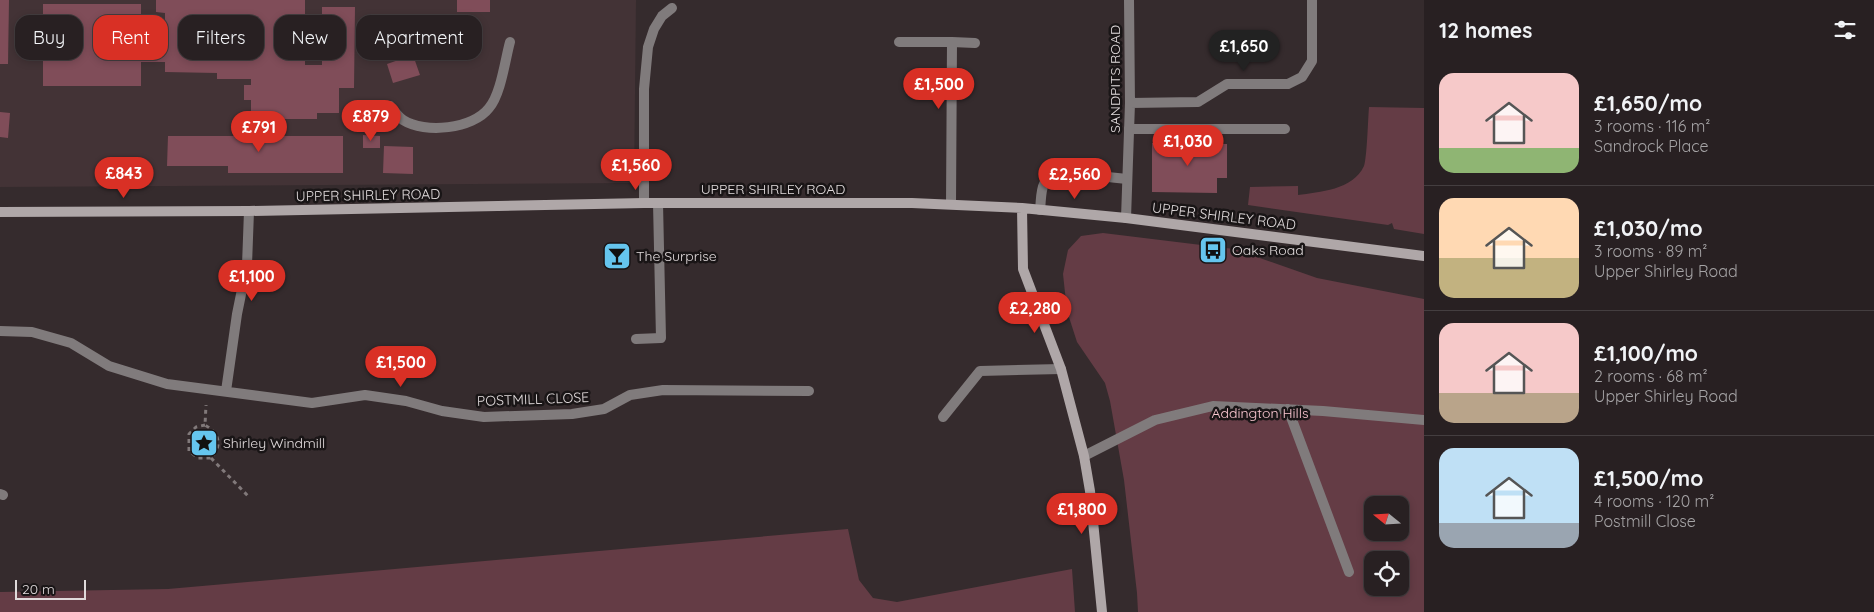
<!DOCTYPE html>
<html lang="en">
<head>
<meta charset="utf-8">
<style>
  body { margin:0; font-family:Quicksand,sans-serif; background:#30282a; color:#f1f3f6; height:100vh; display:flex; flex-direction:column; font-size:19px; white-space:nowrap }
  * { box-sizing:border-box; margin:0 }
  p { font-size:16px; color:#a5a3a5 }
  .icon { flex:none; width:28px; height:28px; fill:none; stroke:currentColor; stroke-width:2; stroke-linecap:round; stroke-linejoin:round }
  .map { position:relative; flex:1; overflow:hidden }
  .drawer { display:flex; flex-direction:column; background:#282022; width:450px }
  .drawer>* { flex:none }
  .banner { position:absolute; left:15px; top:15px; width:475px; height:45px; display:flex; gap:10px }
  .needle { width:32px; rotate:288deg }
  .controls { position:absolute; left:1364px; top:496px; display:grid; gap:10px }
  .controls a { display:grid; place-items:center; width:45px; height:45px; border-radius:10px; background:#282022; box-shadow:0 2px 8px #0003,0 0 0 1px #443e40; font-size:25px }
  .scale { position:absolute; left:15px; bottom:12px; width:71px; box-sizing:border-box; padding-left:5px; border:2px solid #e0dadb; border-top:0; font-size:14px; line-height:18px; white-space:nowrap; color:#e0dadb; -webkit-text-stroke:4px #191516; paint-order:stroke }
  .price { position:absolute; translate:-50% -42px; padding:0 11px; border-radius:18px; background:#d93025; color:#fff; font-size:16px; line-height:32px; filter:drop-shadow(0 1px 2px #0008) }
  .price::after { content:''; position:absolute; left:50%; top:30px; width:15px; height:11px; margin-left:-8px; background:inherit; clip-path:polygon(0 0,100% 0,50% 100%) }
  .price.active { background:#222; color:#fff }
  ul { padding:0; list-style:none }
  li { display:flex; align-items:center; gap:15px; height:125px; padding:0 15px }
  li+li { border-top:1px solid #443e40 }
  li span { display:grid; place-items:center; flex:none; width:140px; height:100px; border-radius:15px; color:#555 }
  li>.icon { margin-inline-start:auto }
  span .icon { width:60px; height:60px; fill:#fffc; stroke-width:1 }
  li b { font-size:21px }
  h2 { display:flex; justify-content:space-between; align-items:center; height:60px; padding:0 15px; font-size:21px }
  .chip { padding:0 18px; border-radius:15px; background:#282022; box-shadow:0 2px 8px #0003,0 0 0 1px #443e40; font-size:18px; line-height:45px }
  .chip.active { background:#d93025; color:#fff }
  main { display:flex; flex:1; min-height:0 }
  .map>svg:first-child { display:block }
  .built { fill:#433336 }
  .green { fill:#643c45; fill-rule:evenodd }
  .building { fill:#804d59 }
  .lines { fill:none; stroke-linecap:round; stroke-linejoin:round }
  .path { stroke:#81797a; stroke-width:3; stroke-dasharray:4 4; stroke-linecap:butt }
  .lane { stroke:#807b7c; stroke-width:10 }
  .street { stroke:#807b7c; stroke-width:10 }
  .secondary { stroke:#afa7a8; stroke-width:10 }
  .labels { text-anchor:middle; stroke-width:5; stroke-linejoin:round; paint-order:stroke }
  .street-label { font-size:14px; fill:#e0dadb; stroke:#191516 }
  .poi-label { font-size:14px; fill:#e0dadb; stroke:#191516; text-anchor:start }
  .park-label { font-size:14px; fill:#fbc7d1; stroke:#191516 }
</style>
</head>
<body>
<main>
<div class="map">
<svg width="1424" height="612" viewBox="0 0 1424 612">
  <rect width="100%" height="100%" fill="#352b2d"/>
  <path class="built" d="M0 0H636L634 183 0 187Z"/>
  <path class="green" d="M1369 107 1424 108V234L1394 229 1392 223 1388 225 1248 205 1250 187 1298 186V195C1319 192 1353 190 1364 166 1367 158 1368 119 1369 107Z
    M1103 233 1234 249 1317 278 1424 299V612H1138L1137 593 1124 480 1110 401 1105 383 1077 342 1067 311 1063 274 1068 250 1081 236ZM1372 505H1400V532H1372ZM1372 560H1400V588H1372Z
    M848 529 859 580 873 598 897 602 1072 569 1075 612H0V592L168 589Z"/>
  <path class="building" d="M0 0H9L8 64H0Z
    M156 0H305V65H322V51H310L311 26H322V7H355L354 88H339V113H317V119H251V100H244V85H251V79H217V73L165 72V62H141V86H43V4H141V27L165 28V13L156 12Z
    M457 0H490V12H457Z
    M404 15H465L464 44 404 43Z
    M413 55 420 75 393 83 387 64Z
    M0 112 10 113 8 138 0 137Z
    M363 135 380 136V148H363Z
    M168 136H343V173H228V166H167Z
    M1152 143 1227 144V178H1217V193L1152 192Z
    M384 146 413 147V174L383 173Z"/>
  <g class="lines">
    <path class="path" d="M205 425 196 427 189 434V451L198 458H211C223 445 219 433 205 425L206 405
      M211 458 249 497"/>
    <path class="lane" d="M390 106C394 111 398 116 403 120 425 134 473 129 489 108 501 94 505 60 510 42
      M1129 129H1285
      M644 203V89L648 47 654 29 662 16 672 8
      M1040 210C1042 191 1039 179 1060 172L1127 179
      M636 339 661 338 658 203
      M1288 409 1349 572
      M1084 456 1155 420 1213 406 1323 411 1424 420"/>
    <path class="street" d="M899 42H952L951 204
      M952 42 975 43
      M1130 103 1198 102 1227 84H1288L1302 77 1312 61V0
      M1126 218 1130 103 1129 0
      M0 331 32 332 71 343 109 366 167 384 312 403 365 395 406 401 442 411 484 417 572 414 604 409 630 395 663 390 809 391
      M226 391 237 314 247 265 249 211
      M943 417 980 371 1061 369
      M0 494 3 495"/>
    <path class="secondary" d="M1022 208 1023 269 1061 369 1084 456 1090 491 1102 612
      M0 212 249 211 644 203H912L1022 208 1126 218 1424 256"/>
  </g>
  <defs>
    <g id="bus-square" transform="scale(1.4375)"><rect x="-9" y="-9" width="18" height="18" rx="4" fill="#65c5ee" stroke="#191516"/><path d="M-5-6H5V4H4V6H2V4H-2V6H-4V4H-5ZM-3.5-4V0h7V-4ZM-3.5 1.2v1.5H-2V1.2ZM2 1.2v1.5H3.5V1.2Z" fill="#111"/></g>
    <g id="bar-square" transform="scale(1.4375)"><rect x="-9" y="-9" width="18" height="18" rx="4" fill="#65c5ee" stroke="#191516"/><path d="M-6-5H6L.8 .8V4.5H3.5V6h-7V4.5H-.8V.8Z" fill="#111"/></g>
    <g id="sight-square" transform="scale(1.4375)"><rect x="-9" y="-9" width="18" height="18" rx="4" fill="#65c5ee" stroke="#191516"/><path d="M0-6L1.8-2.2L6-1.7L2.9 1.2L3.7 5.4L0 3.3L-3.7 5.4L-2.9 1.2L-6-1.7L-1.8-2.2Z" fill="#111"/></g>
  </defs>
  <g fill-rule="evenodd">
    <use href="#bus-square" x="1213" y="250"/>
    <use href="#bar-square" x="617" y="256"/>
    <use href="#sight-square" x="204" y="443"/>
  </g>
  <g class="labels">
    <g class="street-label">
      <text transform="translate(1115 79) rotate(-90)" y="5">SANDPITS ROAD</text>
      <text x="773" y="194">UPPER SHIRLEY ROAD</text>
      <text transform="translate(368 195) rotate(-1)" y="5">UPPER SHIRLEY ROAD</text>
      <text transform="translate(1224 216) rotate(7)" y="5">UPPER SHIRLEY ROAD</text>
      <text transform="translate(533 399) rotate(-2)" y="5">POSTMILL CLOSE</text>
    </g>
    <g class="poi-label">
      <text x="1232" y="255">Oaks Road</text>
      <text x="636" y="261">The Surprise</text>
      <text x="223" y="448">Shirley Windmill</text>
    </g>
    <g class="park-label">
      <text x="1260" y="418">Addington Hills</text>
    </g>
  </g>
</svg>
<div class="controls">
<a><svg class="needle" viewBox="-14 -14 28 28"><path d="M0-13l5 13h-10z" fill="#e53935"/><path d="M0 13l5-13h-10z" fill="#a5a3a5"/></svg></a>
<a><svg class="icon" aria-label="locate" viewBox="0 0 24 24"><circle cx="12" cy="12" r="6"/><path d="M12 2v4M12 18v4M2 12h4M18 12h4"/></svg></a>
</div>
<div class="scale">20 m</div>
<b class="price active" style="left:1244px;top:72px">£1,650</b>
<b class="price" style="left:939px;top:110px">£1,500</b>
<b class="price" style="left:371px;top:142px">£879</b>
<b class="price" style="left:259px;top:153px">£791</b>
<b class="price" style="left:1188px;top:167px">£1,030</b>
<b class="price" style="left:636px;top:191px">£1,560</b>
<b class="price" style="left:124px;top:199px">£843</b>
<b class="price" style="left:1075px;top:200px">£2,560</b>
<b class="price" style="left:252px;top:302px">£1,100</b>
<b class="price" style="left:1035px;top:334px">£2,280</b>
<b class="price" style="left:401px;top:388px">£1,500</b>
<b class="price" style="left:1082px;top:535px">£1,800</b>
<div class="banner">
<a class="chip">Buy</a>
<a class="chip active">Rent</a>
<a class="chip">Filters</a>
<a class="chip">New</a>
<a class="chip">Apartment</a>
</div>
</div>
<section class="drawer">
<h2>12 homes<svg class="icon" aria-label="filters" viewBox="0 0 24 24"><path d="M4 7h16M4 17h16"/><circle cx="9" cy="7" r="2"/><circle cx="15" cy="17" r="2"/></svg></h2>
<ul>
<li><span style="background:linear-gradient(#f6c9c9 75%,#8fb573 0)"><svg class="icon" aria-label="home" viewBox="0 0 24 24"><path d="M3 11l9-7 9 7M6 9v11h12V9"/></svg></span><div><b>£1,650/mo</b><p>3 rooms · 116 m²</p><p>Sandrock Place</p></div></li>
<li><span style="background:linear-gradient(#ffd9b3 60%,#c2b280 0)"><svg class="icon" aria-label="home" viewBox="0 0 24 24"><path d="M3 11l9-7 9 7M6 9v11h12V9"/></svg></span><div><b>£1,030/mo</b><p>3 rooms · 89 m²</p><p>Upper Shirley Road</p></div></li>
<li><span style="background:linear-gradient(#f6c9c9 70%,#b9a48a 0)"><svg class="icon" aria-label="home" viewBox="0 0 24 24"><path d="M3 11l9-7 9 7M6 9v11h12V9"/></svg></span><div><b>£1,100/mo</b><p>2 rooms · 68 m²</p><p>Upper Shirley Road</p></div></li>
<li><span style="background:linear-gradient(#bfe0f5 75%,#9aa5b1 0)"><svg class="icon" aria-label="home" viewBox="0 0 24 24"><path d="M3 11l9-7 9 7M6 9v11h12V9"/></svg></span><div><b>£1,500/mo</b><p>4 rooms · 120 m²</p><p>Postmill Close</p></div></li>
</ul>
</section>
</main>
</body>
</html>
